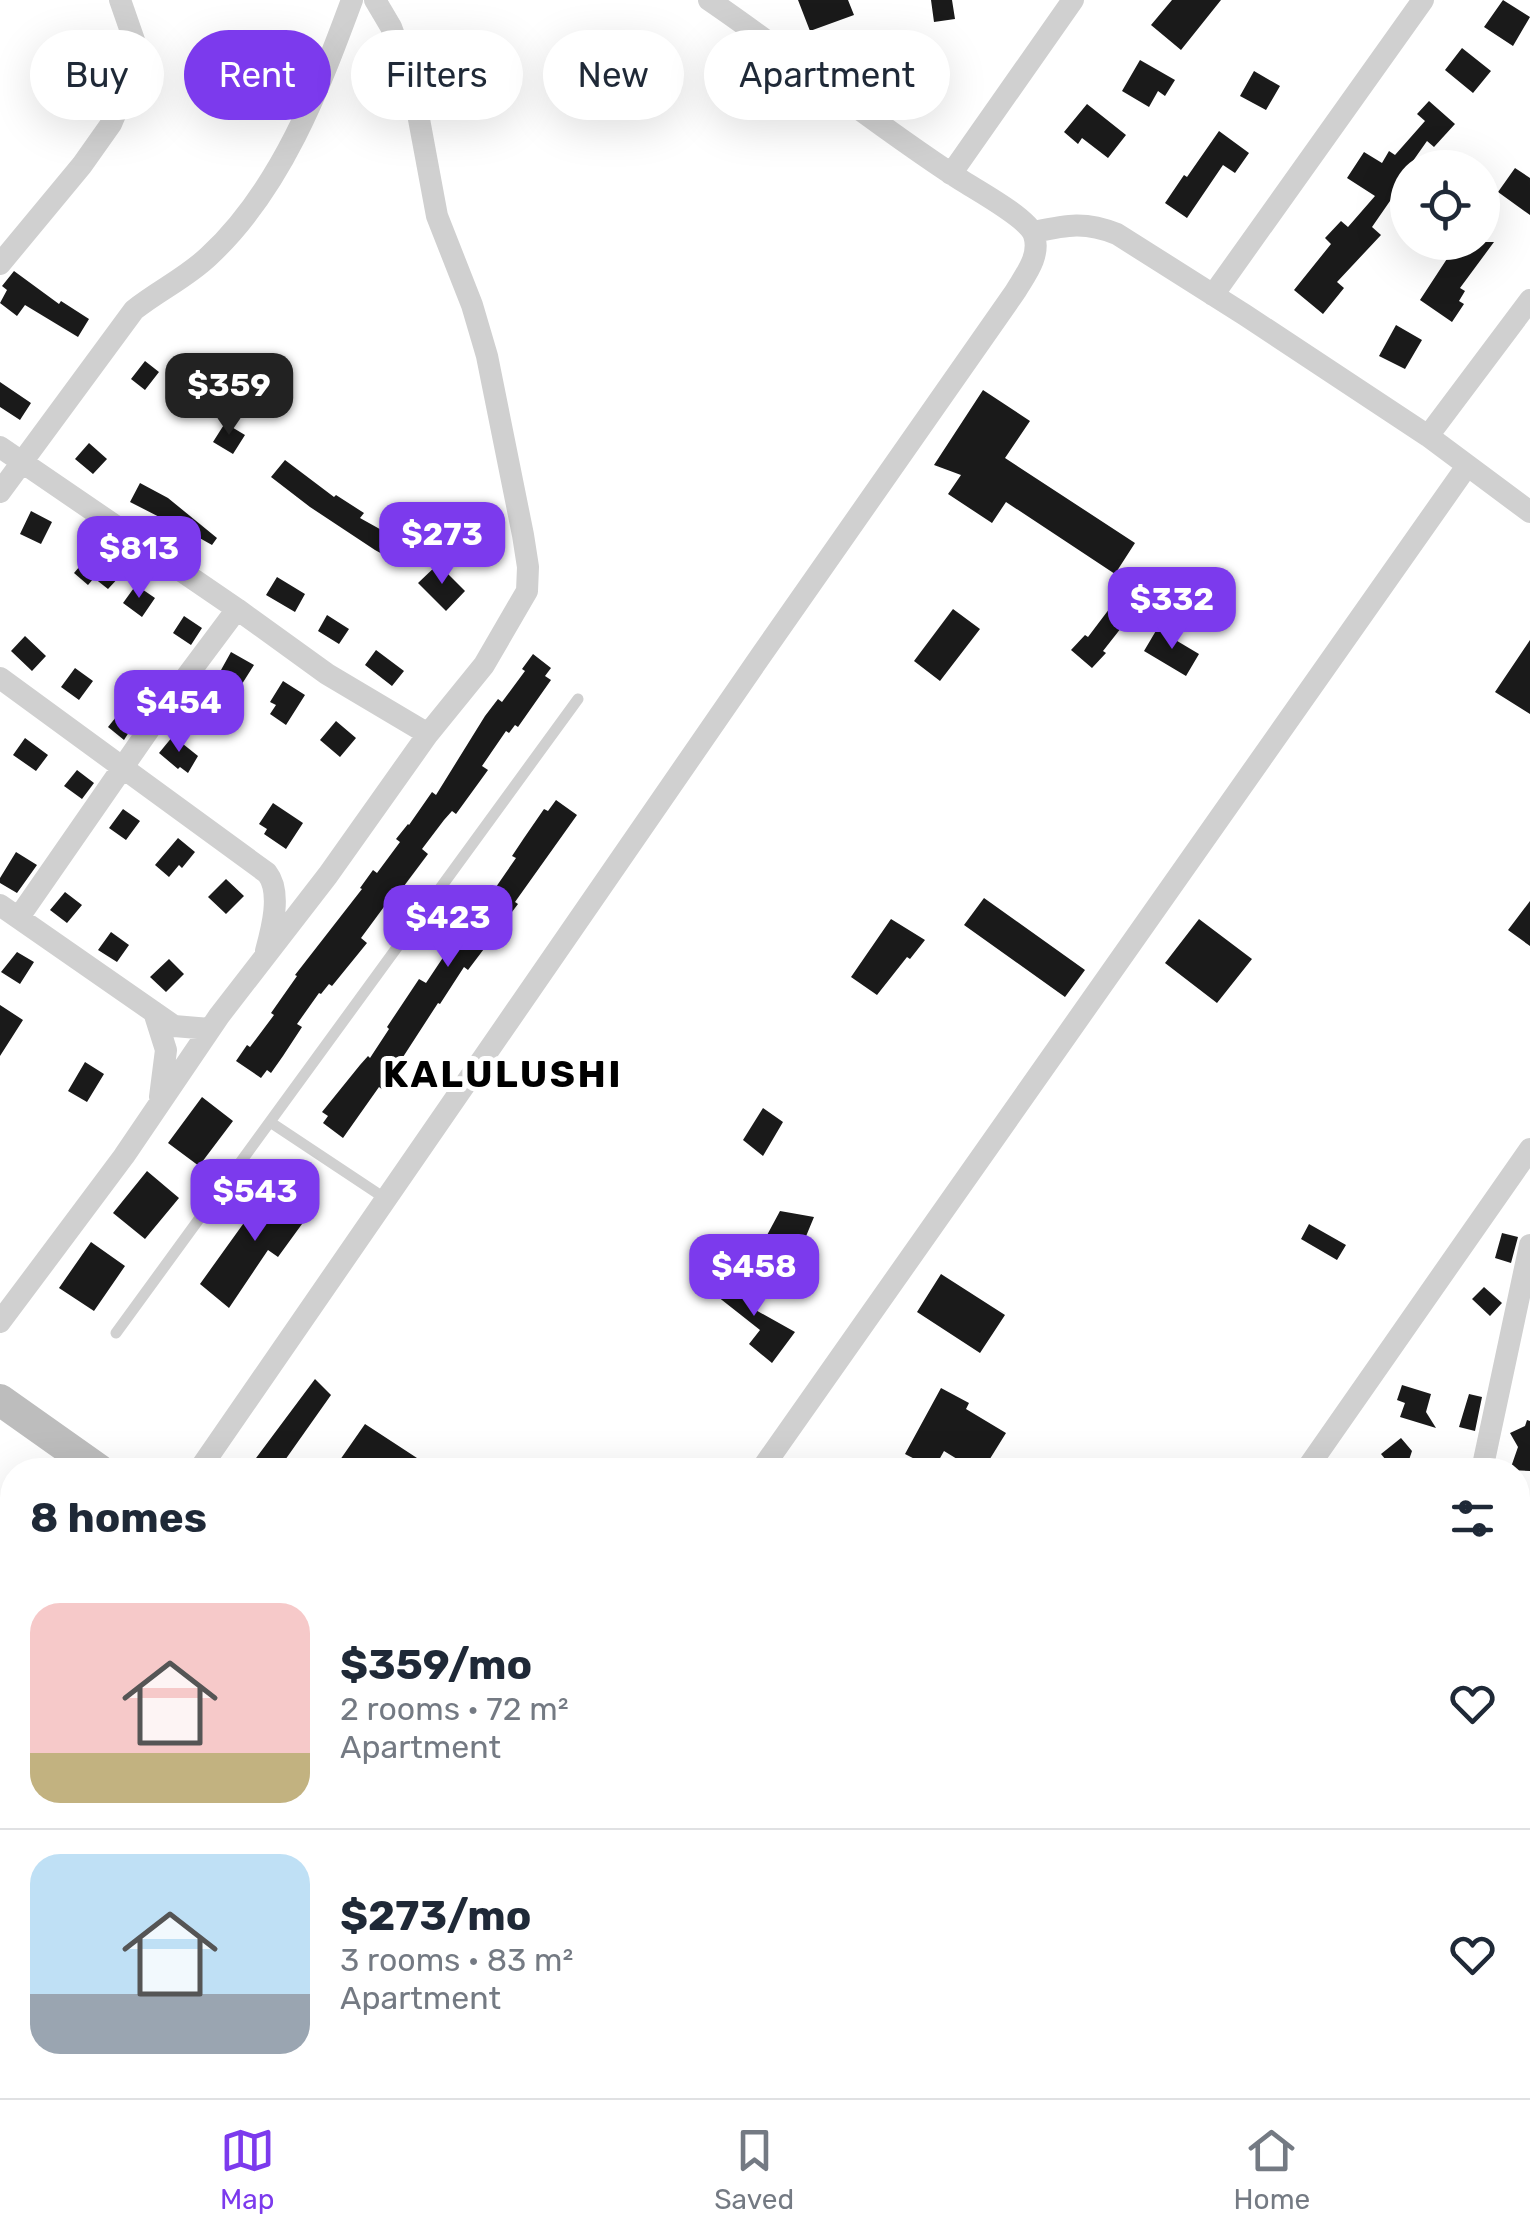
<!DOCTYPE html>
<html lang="en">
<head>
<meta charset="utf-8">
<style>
  body { margin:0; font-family:Rubik,sans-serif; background:#f6f6f7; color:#1f2937; height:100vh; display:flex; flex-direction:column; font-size:38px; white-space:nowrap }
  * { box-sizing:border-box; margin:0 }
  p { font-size:32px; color:#747a83 }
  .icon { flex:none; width:55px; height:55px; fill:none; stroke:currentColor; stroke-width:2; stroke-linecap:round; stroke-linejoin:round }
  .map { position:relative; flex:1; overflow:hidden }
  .side { position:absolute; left:0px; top:1458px; width:1530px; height:642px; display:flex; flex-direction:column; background:#fff; border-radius:40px 40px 0 0; box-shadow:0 10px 40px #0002 }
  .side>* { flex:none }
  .banner { position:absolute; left:30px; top:30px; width:1000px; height:90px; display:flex; gap:20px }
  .tools { position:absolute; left:1390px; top:150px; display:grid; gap:20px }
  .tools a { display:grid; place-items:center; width:110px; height:110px; border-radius:50%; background:#fff; box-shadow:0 10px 40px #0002; font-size:50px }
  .price { position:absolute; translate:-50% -85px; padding:0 22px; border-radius:20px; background:#7c3aed; color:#fff; font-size:32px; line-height:65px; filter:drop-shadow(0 2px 5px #0008) }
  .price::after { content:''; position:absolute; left:50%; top:60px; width:30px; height:22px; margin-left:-15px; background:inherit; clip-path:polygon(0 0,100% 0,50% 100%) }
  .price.selected { background:#222; color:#fff }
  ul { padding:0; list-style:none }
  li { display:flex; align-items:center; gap:30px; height:250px; padding:0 30px }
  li+li { border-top:2px solid #e0e1e3 }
  li span { display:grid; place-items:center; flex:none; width:280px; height:200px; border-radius:30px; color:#555 }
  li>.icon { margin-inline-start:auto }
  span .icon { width:120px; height:120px; fill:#fffc; stroke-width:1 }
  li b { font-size:42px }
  h2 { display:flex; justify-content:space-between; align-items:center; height:120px; padding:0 30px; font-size:42px }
  .tag { padding:0 35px; border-radius:45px; background:#fff; box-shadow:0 10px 40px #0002; font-size:35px; line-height:90px }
  .tag.selected { background:#7c3aed; color:#fff }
  .tab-bar { display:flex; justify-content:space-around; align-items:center; height:140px; border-top:2px solid #e0e1e3; background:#fff; font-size:28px; color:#747a83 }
  .tab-bar a { display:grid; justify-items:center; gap:5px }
  .tab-bar .selected { color:#7c3aed }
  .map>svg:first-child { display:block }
  .building { fill:#1a1a1a }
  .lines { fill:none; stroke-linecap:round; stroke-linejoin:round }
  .lane { stroke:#d0d0d0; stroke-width:11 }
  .street { stroke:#d0d0d0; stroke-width:22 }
  .secondary { stroke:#bdbdbd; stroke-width:32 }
  .labels { text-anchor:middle; stroke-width:10; stroke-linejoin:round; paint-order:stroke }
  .district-label { font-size:38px; font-weight:bold; letter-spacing:2.5px; fill:#000; stroke:#fff }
</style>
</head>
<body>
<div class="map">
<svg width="1530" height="2098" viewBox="0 0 1530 2098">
  <rect width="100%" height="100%" fill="#fff"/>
  <path class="building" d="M798 0H848L854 15 810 31Z
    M931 0H952L955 19 934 22Z
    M1172 0H1221L1181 50 1151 25Z
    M1503 0 1530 17 1513 46 1484 27Z
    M926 41 931 72 907 76 909 86 888 89 882 47Z
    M1462 48 1491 71 1473 93 1445 70Z
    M1140 60 1175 80 1165 96 1158 91 1149 107 1122 91Z
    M1254 71 1280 86 1266 110 1240 96Z
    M1429 101 1455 124 1434 147 1427 141 1408 168V175L1372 227 1381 235 1337 282 1344 288 1323 314 1294 290 1331 244 1325 238 1341 221 1348 227 1375 196 1347 178 1364 152 1382 163 1389 151 1395 155 1425 121 1417 114Z
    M1087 104 1126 135 1108 158 1082 138 1078 144 1064 132Z
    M1219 131 1249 153 1235 173 1223 165 1187 218 1165 203 1184 175 1187 177Z
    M1515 168 1530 178V215L1498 192Z
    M1458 242H1494L1460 288 1465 291 1459 301 1464 304 1452 322 1420 300Z
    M14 271 59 304 61 301 89 319 78 337 25 305 17 316 0 303 7 290 2 286Z
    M1396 325 1422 340 1405 369 1379 356Z
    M145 361 159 372 145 390 131 379Z
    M0 382 31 403 20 420 0 407Z
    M983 390 1030 421 1005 458 1135 543 1115 574 1006 502 992 523 948 494 961 475 934 465Z
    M225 423 245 435 233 454 213 442Z
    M89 443 107 459 93 474 75 459Z
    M285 460 334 497 336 495 364 513 360 518 412 547 402 565 375 550 310 507 271 477Z
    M140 483 168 498 217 538 212 545 196 536 190 543 173 527 175 525 130 502Z
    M31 511 52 522 41 544 20 534Z
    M96 547 118 565 114 570 121 575 108 589 94 578 88 585 74 573Z
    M438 564 465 591 446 611 418 583Z
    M277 577 305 594 295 612 266 595Z
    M136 585 155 598 142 617 123 603Z
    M1119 596 1136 609 1103 651 1106 653 1092 668 1071 650 1085 635 1088 637Z
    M953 609 980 629 940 681 914 661Z
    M327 615 349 629 339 644 318 631Z
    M184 616 202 628 191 645 173 633Z
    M1157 629 1199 654 1186 676 1144 651Z
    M25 636 46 656 32 671 11 651Z
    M1530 640V714L1495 692Z
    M376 650 404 671 392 686 365 665Z
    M231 652 254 665 235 695 219 685 227 673 221 670Z
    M533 654 551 668 545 676 551 680 518 727 515 725 509 733 506 731 482 766 488 770 456 814 452 811 444 820 422 849 428 854 395 898 392 896 361 938 367 943 332 986 329 984 321 994 319 993 297 1024 302 1027 283 1056 271 1073 267 1070 261 1078 236 1061 247 1045 250 1047 274 1015 271 1013 297 976 295 975 362 889 360 888 373 870 377 873 400 842 396 839 408 824 409 825 432 792 436 795 485 716 498 699 502 702 525 671 522 669Z
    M75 668 93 681 79 700 61 687Z
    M283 681 305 695 286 725 270 714 276 705 270 702Z
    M124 707 138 718 124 740 108 727Z
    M336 721 356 738 340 757 320 740Z
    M173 736 198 756 188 773 180 767 178 769 159 753Z
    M25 738 48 755 36 771 13 755Z
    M77 770 94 783 82 799 64 786Z
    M556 800 577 815 515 902 518 904 468 970 464 967 440 1004 438 1003 392 1074 394 1076 383 1090 379 1087 343 1138 323 1123 328 1116 322 1112 360 1065 368 1056 370 1058 389 1029 387 1027 419 979 426 983 452 944 448 940 482 897 485 899 496 887 516 858 512 856 524 838 544 809 548 811Z
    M273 803 303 823 286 849 264 834 267 829 259 824Z
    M123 809 140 821 126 840 109 828Z
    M178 838 195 852 182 868 179 865 169 877 155 865Z
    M16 852 37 865 17 893 0 883V878Z
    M226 879 244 896 226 914 208 897Z
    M65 892 82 905 67 923 50 910Z
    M984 898 1085 970 1065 997 964 925Z
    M1530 901V946L1508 930Z
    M891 919 925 940 910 959 907 957 877 995 851 977Z
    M1199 919 1252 959 1217 1003 1165 963Z
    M111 932 129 945 117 962 98 950Z
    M17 952 34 962 20 984 1 972Z
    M169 959 184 974 166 992 150 977Z
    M0 1005 23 1020 0 1056Z
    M85 1062 104 1074 87 1102 68 1091Z
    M202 1097 233 1121 199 1166 168 1143Z
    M763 1108 783 1122 763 1156 743 1140Z
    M147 1171 179 1198 145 1239 113 1213Z
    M271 1185 310 1213 278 1257 268 1250 229 1308 200 1284Z
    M780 1211 814 1217 802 1246 766 1237Z
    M1309 1224 1346 1245 1337 1260 1301 1239Z
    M1502 1233 1518 1237 1511 1263 1495 1258Z
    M91 1242 125 1266 94 1311 59 1288Z
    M718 1274 757 1301 752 1308 795 1332 772 1363 749 1344 760 1330 708 1289Z
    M941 1274 1005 1315 980 1353 917 1312Z
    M1484 1287 1502 1303 1490 1316 1472 1299Z
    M315 1379 331 1395 278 1470H247Z
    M1402 1385 1431 1394 1426 1412 1436 1428 1400 1417 1405 1403 1397 1400Z
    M941 1388 969 1403 966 1409 1006 1433 983 1470H975L944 1451 934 1469 905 1454Z
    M1469 1394 1482 1397 1475 1431 1459 1427Z
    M1527 1420 1530 1421V1471L1510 1470 1518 1447 1510 1433 1525 1426Z
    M365 1424 417 1458 408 1470H333Z
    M1401 1438 1412 1451 1409 1460 1397 1470H1394L1381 1454Z"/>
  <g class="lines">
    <path class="lane" d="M270 1122 386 1199
      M116 1333 578 699"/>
    <path class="street" d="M951 174 1073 0
      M1034 232C1067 225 1085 221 1117 234L1245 315 1428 436 1530 512
      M0 264 82 165 111 124 135 68V43L120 0
      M1213 295 1423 0
      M1428 436 1530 300
      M0 447 237 609 327 674 428 734
      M0 492 134 310C159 290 186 278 209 256 281 189 319 89 352 0
      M0 678 267 873C282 892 272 929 266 951
      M0 905 174 1026 210 1029
      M19 917 175 692 237 609
      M154 1012 166 1050 160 1097
      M0 1322 124 1156 219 1016 328 875 428 734 484 665 527 591 528 567 523 535 487 356 472 305 437 216 413 87 391 27 375 0
      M199 1470 762 654 1015 292C1025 275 1041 256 1034 235 1028 218 978 191 961 180 874 124 794 58 709 0
      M761 1470 1467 466
      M1306 1470 1530 1149
      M1482 1470 1530 1245
      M1518 1720 1530 1722
      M0 1760 12 1742
      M1518 1922 1530 1904
      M1363 2088 1378 2098
      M85 2098 93 2088
      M339 2098 346 2088
      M585 2098 592 2088
      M872 2098 879 2088
      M1036 2098 1043 2088
      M1226 2098 1233 2088
      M1396 2098 1404 2088"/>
    <path class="secondary" d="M0 1400 99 1470
      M980 2088 995 2098"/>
  </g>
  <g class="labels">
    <g class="district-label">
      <text x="503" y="1087">KALULUSHI</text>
    </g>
  </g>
</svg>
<div class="tools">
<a><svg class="icon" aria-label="locate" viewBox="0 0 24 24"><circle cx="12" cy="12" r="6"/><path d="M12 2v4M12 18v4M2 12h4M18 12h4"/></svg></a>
</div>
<b class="price selected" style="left:229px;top:438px">$359</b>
<b class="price" style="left:442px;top:587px">$273</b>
<b class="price" style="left:139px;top:601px">$813</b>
<b class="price" style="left:1172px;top:652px">$332</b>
<b class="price" style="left:179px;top:755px">$454</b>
<b class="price" style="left:448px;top:970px">$423</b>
<b class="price" style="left:255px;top:1244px">$543</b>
<b class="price" style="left:754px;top:1319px">$458</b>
<div class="banner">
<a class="tag">Buy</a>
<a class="tag selected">Rent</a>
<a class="tag">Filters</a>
<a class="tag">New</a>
<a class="tag">Apartment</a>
</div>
<section class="side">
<h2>8 homes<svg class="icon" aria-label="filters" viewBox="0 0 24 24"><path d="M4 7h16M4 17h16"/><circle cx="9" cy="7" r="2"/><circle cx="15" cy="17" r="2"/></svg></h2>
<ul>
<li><span style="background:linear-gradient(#f6c9c9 75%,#c2b280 0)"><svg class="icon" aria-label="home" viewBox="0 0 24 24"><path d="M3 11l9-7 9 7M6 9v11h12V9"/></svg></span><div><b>$359/mo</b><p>2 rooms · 72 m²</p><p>Apartment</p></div><svg class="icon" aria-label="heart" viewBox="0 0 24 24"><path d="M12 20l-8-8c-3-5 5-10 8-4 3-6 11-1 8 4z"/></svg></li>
<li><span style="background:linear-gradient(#bfe0f5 70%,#9aa5b1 0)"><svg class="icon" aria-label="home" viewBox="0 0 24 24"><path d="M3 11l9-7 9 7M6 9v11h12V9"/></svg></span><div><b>$273/mo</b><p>3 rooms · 83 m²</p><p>Apartment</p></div><svg class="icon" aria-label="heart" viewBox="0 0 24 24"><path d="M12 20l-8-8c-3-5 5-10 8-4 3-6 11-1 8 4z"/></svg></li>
</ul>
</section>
</div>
<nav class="tab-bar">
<a class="selected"><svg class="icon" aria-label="map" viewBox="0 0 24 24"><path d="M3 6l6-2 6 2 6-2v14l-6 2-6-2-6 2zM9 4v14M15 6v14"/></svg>Map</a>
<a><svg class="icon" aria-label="saved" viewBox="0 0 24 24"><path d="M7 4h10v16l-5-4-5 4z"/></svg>Saved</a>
<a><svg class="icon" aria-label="home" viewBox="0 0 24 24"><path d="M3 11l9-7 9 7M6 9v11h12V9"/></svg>Home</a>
</nav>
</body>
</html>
